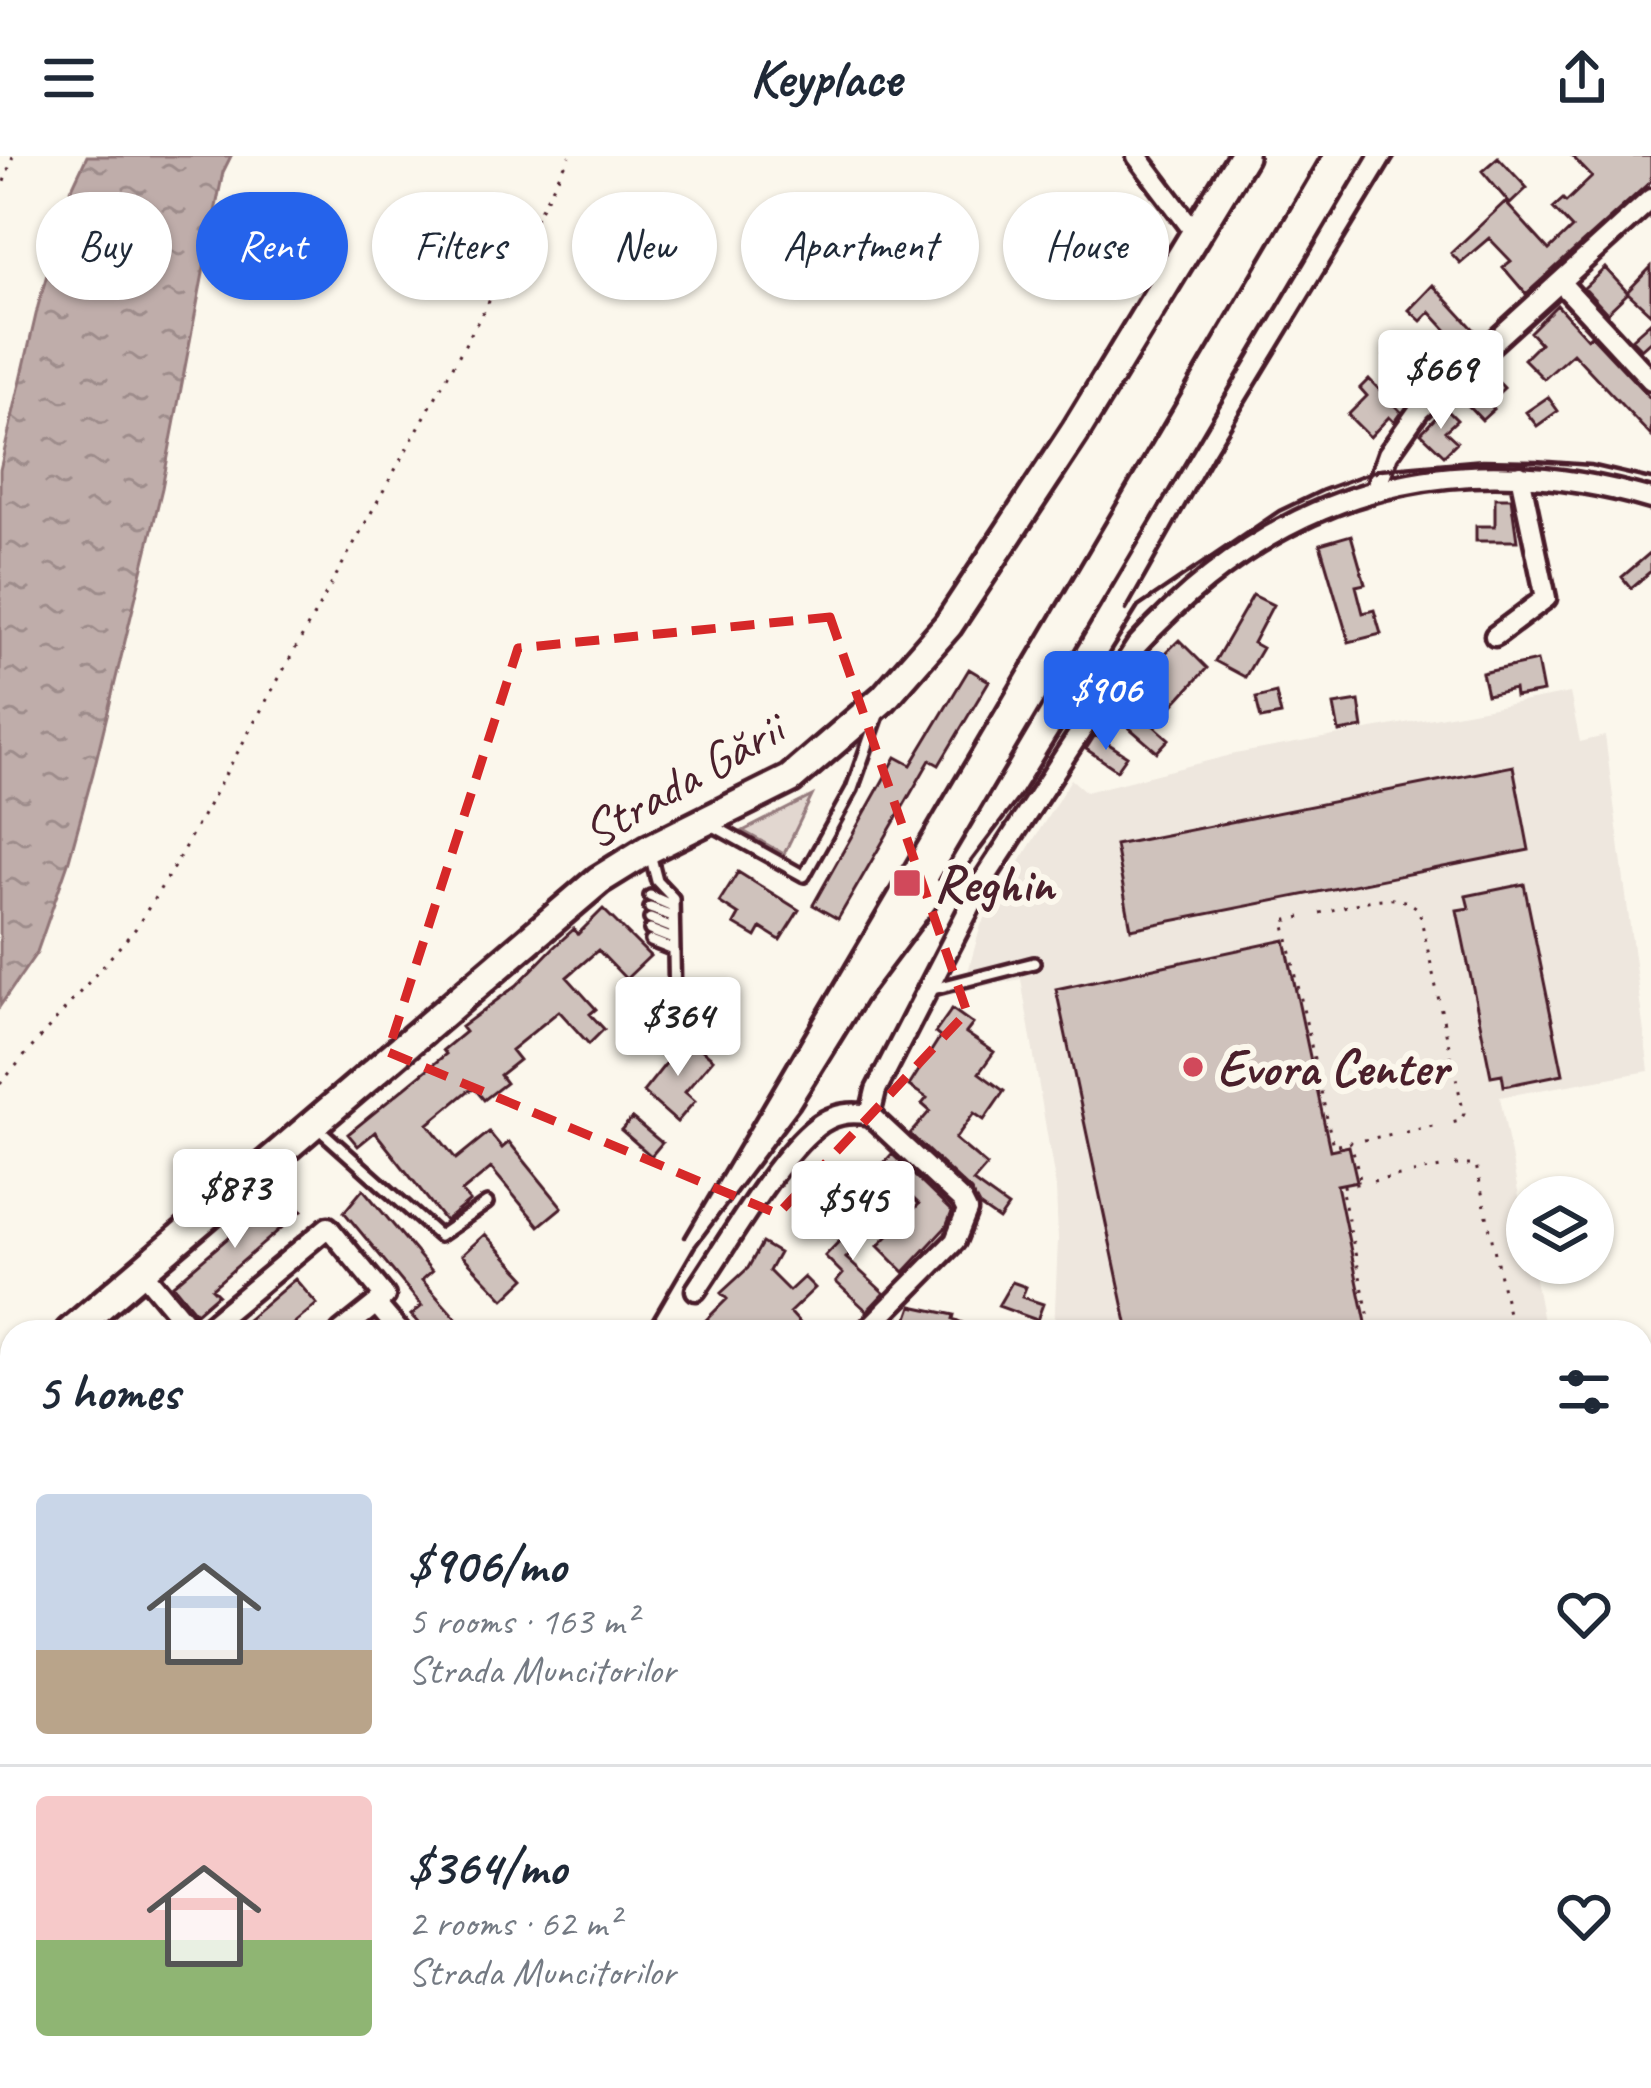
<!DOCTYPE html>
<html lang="en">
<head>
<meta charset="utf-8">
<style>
  body { margin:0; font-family:Caveat,sans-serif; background:#f2f2f3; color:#1f2937; height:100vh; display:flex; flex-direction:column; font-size:45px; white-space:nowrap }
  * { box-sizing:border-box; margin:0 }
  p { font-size:39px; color:#747a83 }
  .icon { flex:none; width:66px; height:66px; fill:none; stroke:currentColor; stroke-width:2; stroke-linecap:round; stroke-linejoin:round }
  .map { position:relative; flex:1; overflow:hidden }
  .side { position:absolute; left:0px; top:1164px; width:1653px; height:768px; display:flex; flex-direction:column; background:#fff; border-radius:36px 36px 0 0; box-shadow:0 3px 9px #0004 }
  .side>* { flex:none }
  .banner { position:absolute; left:36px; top:36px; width:1581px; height:108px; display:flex; gap:24px }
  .fabs { position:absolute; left:1506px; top:1020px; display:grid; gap:24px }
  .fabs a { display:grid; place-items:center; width:108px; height:108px; border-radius:50%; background:#fff; box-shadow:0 3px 9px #0004; font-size:60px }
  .price { position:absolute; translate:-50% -102px; padding:0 27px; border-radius:12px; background:#fff; color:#222; font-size:39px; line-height:78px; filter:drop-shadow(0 3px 6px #0008) }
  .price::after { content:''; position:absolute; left:50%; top:72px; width:36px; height:27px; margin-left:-18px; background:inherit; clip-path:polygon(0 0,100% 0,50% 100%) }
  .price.on { background:#2563eb; color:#fff }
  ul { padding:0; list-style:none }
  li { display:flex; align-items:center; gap:36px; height:300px; padding:0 36px }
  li+li { border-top:3px solid #e0e1e3 }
  li span { display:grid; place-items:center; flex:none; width:336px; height:240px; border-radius:12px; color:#555 }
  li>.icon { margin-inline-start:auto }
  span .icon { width:144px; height:144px; fill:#fffc; stroke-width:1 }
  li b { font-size:51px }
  h2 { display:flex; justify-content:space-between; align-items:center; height:144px; padding:0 36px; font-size:51px }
  .pill { padding:0 42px; border-radius:54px; background:#fff; box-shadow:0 3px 9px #0004; font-size:42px; line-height:108px }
  .pill.on { background:#2563eb; color:#fff }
  header { display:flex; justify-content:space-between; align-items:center; height:156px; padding:0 36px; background:#fff; font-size:54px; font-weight:800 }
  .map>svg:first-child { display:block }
  .built { fill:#eee7de }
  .industrial { fill:url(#industrial-grid) }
  .grass { fill:url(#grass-tufts); stroke:#967b7e; stroke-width:3 }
  .water { fill:url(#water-ripples); stroke:#907477; stroke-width:3 }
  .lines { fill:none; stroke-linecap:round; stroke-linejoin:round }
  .stream { stroke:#907477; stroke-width:4.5 }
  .building { fill:#cfc2bc; stroke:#4a1f2b; stroke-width:3 }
  .service-casing { stroke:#4a1f2b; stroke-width:18 }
  .minor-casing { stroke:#4a1f2b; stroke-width:27 }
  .secondary-casing { stroke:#4a1f2b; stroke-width:36 }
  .path { stroke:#4a1f2b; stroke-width:3; stroke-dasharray:3 9; stroke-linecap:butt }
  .service { stroke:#fbf7ec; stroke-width:9 }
  .minor { stroke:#fbf7ec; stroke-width:18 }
  .secondary { stroke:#fbf7ec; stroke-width:27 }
  .rail { stroke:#4a1f2b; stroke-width:4.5 }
  .marked { fill:none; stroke:#d62828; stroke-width:9; stroke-dasharray:24 15; stroke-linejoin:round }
  .poi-dot { fill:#d1495b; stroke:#fbf7ec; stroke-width:4.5 }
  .labels { text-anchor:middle; stroke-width:12; stroke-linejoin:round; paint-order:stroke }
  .street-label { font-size:51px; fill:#4a1f2b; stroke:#fbf7ec }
  .poi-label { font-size:51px; font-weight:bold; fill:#4a1f2b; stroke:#fbf7ec; text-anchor:start }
</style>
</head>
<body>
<header><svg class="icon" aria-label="menu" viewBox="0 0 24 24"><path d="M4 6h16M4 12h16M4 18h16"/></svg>Keyplace<svg class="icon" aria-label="share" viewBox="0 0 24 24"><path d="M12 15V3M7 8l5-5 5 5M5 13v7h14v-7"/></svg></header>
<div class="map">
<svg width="1651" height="1932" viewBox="0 0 1651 1932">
  <defs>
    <pattern id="industrial-grid" width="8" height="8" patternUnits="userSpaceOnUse" patternTransform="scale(3)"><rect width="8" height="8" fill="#eee7de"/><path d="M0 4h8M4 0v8" fill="none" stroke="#cec6bf"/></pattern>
    <pattern id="grass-tufts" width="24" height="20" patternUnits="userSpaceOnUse" patternTransform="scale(3)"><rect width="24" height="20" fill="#e2d7d0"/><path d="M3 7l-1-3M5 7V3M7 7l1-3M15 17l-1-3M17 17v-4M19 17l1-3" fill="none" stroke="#c3b8b3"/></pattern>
    <pattern id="water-ripples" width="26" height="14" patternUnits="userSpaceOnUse" patternTransform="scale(3)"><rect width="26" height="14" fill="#bfadaa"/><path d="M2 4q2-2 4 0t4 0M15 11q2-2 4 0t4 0" fill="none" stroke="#9d8c8b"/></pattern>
  </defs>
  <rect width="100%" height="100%" fill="#fbf7ec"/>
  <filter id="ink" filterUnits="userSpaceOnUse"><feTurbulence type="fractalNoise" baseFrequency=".00833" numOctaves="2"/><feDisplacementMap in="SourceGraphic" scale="24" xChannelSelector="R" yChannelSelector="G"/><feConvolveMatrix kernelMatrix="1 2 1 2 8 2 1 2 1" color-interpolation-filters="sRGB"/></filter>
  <g filter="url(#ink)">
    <path class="built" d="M1570 537 1580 586 1605 580 1649 915 1500 941 1527 1083V1107H1532L1545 1176H1054L1058 1084 1056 1032 1021 823 963 834 981 769 1071 623 1086 636 1235 598Z"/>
    <path class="industrial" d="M0 1601 12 1602V1920H538L542 1932H0Z
      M728 1920H1042L1044 1932H731Z"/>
    <path class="grass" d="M812 640 784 698 743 675Z
      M0 1604 12 1605V1920H69L54 1932 0 1929Z
      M74 1920H359L353 1932H104L100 1927 84 1932Z"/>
    <path class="water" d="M87 0H231L223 16 208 91 162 332 93 617 69 704 37 796 0 850V314L38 150 71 34Z"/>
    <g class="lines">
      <path class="stream" d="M1365 1932 1369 1920"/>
    </g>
    <path class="building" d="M1572 0H1651V25L1526 138 1503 111 1511 105 1489 82 1460 107 1451 97 1505 46 1549 94 1572 72 1553 52 1563 43 1566 46 1592 21Z
      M1498 1 1527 32 1510 48 1482 15Z
      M1651 111V158L1627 136Z
      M1605 112 1628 137 1607 157 1584 132Z
      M1433 129 1479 179 1464 193 1430 156 1421 165 1409 154Z
      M1557 149 1587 182 1591 179 1651 243V280L1573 197 1544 223 1524 203 1540 187 1530 176Z
      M1651 165V184L1641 193 1631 183Z
      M1406 178 1438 210 1415 232 1384 200Z
      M1493 220 1504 232 1488 247 1494 253 1482 264 1462 243 1484 222 1488 225Z
      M1369 223 1401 256 1394 266 1389 261 1370 281 1348 259 1367 240 1360 232Z
      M1548 241 1558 255 1537 270 1526 256Z
      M1445 252 1457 264 1445 275 1457 286 1444 299 1421 277Z
      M1495 342H1511L1517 385H1476V370H1495Z
      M1351 379 1365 428 1356 430 1363 457 1374 454 1381 478 1349 486 1320 388Z
      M1651 396V415L1631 432 1622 421Z
      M1253 439 1273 449 1253 487 1262 492 1245 521 1215 505Z
      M1179 484 1207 512 1154 570 1169 583 1157 596 1111 556 1133 532 1128 527 1140 516 1143 519Z
      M1537 505 1543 536 1515 541 1514 533 1487 539 1482 517Z
      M969 513 989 525 939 609 930 604 838 763 813 749 896 601 911 609Z
      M1276 537 1281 559 1261 563 1256 542Z
      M1359 545 1363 572 1339 576 1334 549Z
      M1095 579 1127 600 1117 614 1086 593Z
      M1513 610 1529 694 1131 773 1115 689Z
      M738 716 799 754 780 784 761 772 756 781 734 768 739 759 719 746Z
      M1524 728 1563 918 1504 930 1502 918 1491 920 1457 754 1469 752 1466 740Z
      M603 753 650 800 626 823 598 794 567 821 596 853 590 858 604 873 589 888 559 855 511 894 519 904 500 919 506 927 484 944 475 933 468 935 428 968 456 1003 489 976 502 992 509 986 562 1051 539 1070 491 1012 462 1036 470 1045 445 1065 375 976 358 990 348 978 446 898 443 894 465 876 461 871 517 829 553 792 574 773 578 778Z
      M1285 784 1330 994 1349 990 1357 1025 1337 1029 1368 1176H1129L1056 833Z
      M952 853 973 868 966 877 994 896 979 917 1004 935 984 964 974 957 955 983 987 1010 973 1026 1008 1051 999 1064 979 1050 971 1035 910 978 930 955 922 948 927 942 909 930 940 881 935 877Z
      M687 881 713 903 685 936 695 945 677 966 643 936Z
      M632 962 662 987 651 1000 621 974Z
      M892 998 952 1056 946 1071 904 1116 878 1090 919 1048 880 1011Z
      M363 1033 432 1115 422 1124 468 1176H426L411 1159 422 1150 344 1056Z
      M284 1034 302 1054 212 1132 218 1138 196 1157 173 1129Z
      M852 1050 867 1081 846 1102 884 1137 867 1155 836 1126 843 1118 825 1100 849 1075 840 1056Z
      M485 1078 526 1122 504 1143 462 1099Z
      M762 1087 779 1097 769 1115 789 1135 804 1121 815 1132 790 1156 808 1176H694L727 1143 721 1137 748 1112Z
      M295 1123 317 1148 284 1176H233Z
      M1012 1126 1026 1131 1022 1141 1043 1148 1037 1164 998 1150Z
      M912 1150 954 1159 953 1163 983 1176H903Z"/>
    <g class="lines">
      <g class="service-casing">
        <path id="service" d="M712 669 804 720 852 633 878 559
          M650 698 657 725 673 742 675 851
          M650 740 673 750
          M650 752 673 760
          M650 763 673 772
          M650 774 673 783
          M651 785 674 794
          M929 834 1034 807
          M318 972 439 1080 487 1047
          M544 1920 549 1932
          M972 1920 973 1930"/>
      </g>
      <g class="minor-casing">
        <path id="minor" d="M1137 0 1196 78
          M1560 126 1651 224
          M1376 332 1388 298 1419 254 1651 43
          M1495 480 1546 442 1520 319
          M870 959 876 934 985 722 1137 489C1279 334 1450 285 1651 343
          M142 1115 193 1176
          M696 1134C726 1090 777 1001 816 971 832 958 849 955 870 959L962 1045 967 1055 955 1085 865 1176
          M202 1176 328 1071 385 1140 376 1148
          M341 1176 376 1148 400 1176
          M1440 1920 1448 1932"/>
      </g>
      <g class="secondary-casing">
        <path id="secondary" d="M70 1176 599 724 649 693 790 623 884 542 948 469 1075 276 1243 0
          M0 1235 12 1225
          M1641 1404 1651 1426
          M0 1433 12 1436
          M1641 1626 1651 1487
          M1641 1818 1651 1843"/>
      </g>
      <path class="path" d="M0 37 13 0
        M1320 757C1349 751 1396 730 1419 754L1464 958 1460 965 1447 968
        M1301 761 1284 765 1333 990 1351 986 1361 1027 1341 1031 1372 1176
        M0 928 136 772 172 714 570 0
        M1406 976 1433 970
        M1364 984 1392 978
        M1455 1009H1476L1512 1176
        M1413 1017 1441 1012
        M1373 1025 1400 1020
        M0 1781 12 1794"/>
      <use href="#service" class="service"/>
      <use href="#minor" class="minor"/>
      <use href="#secondary" class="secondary"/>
      <path class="rail" d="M1126 454 1212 302 1395 0
        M939 723 1367 0
        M685 1081 1321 0
        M645 1176 694 1092 799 953 866 845 1021 639 1138 451 1279 355 1323 334 1380 313 1483 304 1536 305 1591 309 1651 323
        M572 1920 577 1932"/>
    </g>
  </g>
  <path class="marked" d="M830 461 967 856 778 1058 388 896 518 492Z"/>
  <g class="poi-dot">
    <rect x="892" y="712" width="30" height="30" rx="6"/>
    <circle cx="1193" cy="911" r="12"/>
  </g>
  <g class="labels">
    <g class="street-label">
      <text transform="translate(682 623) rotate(-30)" y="18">Strada Gării</text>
    </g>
    <g class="poi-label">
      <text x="934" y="745">Reghin</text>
      <text x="1217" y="929">Evora Center</text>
    </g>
  </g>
</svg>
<div class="fabs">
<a><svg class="icon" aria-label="layers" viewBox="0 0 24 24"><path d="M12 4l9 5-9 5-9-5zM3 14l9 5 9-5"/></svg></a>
</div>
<b class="price" style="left:1441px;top:276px">$669</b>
<b class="price on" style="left:1106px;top:597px">$906</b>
<b class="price" style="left:678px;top:923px">$364</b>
<b class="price" style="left:235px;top:1095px">$873</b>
<b class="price" style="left:853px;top:1107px">$545</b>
<div class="banner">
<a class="pill">Buy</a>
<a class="pill on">Rent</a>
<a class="pill">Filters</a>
<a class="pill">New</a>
<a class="pill">Apartment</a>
<a class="pill">House</a>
</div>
<section class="side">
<h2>5 homes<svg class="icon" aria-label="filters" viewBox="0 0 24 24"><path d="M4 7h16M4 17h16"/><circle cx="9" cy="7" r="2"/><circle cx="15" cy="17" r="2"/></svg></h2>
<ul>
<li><span style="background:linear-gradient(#c9d6e8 65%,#b9a48a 0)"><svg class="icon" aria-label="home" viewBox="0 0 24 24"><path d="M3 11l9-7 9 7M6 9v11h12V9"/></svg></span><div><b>$906/mo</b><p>5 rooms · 163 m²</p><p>Strada Muncitorilor</p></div><svg class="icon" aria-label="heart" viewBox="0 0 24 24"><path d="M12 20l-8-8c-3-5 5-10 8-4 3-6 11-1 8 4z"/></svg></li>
<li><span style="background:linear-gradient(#f6c9c9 60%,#8fb573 0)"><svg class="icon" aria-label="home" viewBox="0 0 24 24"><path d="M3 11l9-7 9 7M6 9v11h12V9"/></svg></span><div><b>$364/mo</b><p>2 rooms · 62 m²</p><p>Strada Muncitorilor</p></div><svg class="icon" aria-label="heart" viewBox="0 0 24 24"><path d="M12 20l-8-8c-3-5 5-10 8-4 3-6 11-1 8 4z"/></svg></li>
</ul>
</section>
</div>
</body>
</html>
